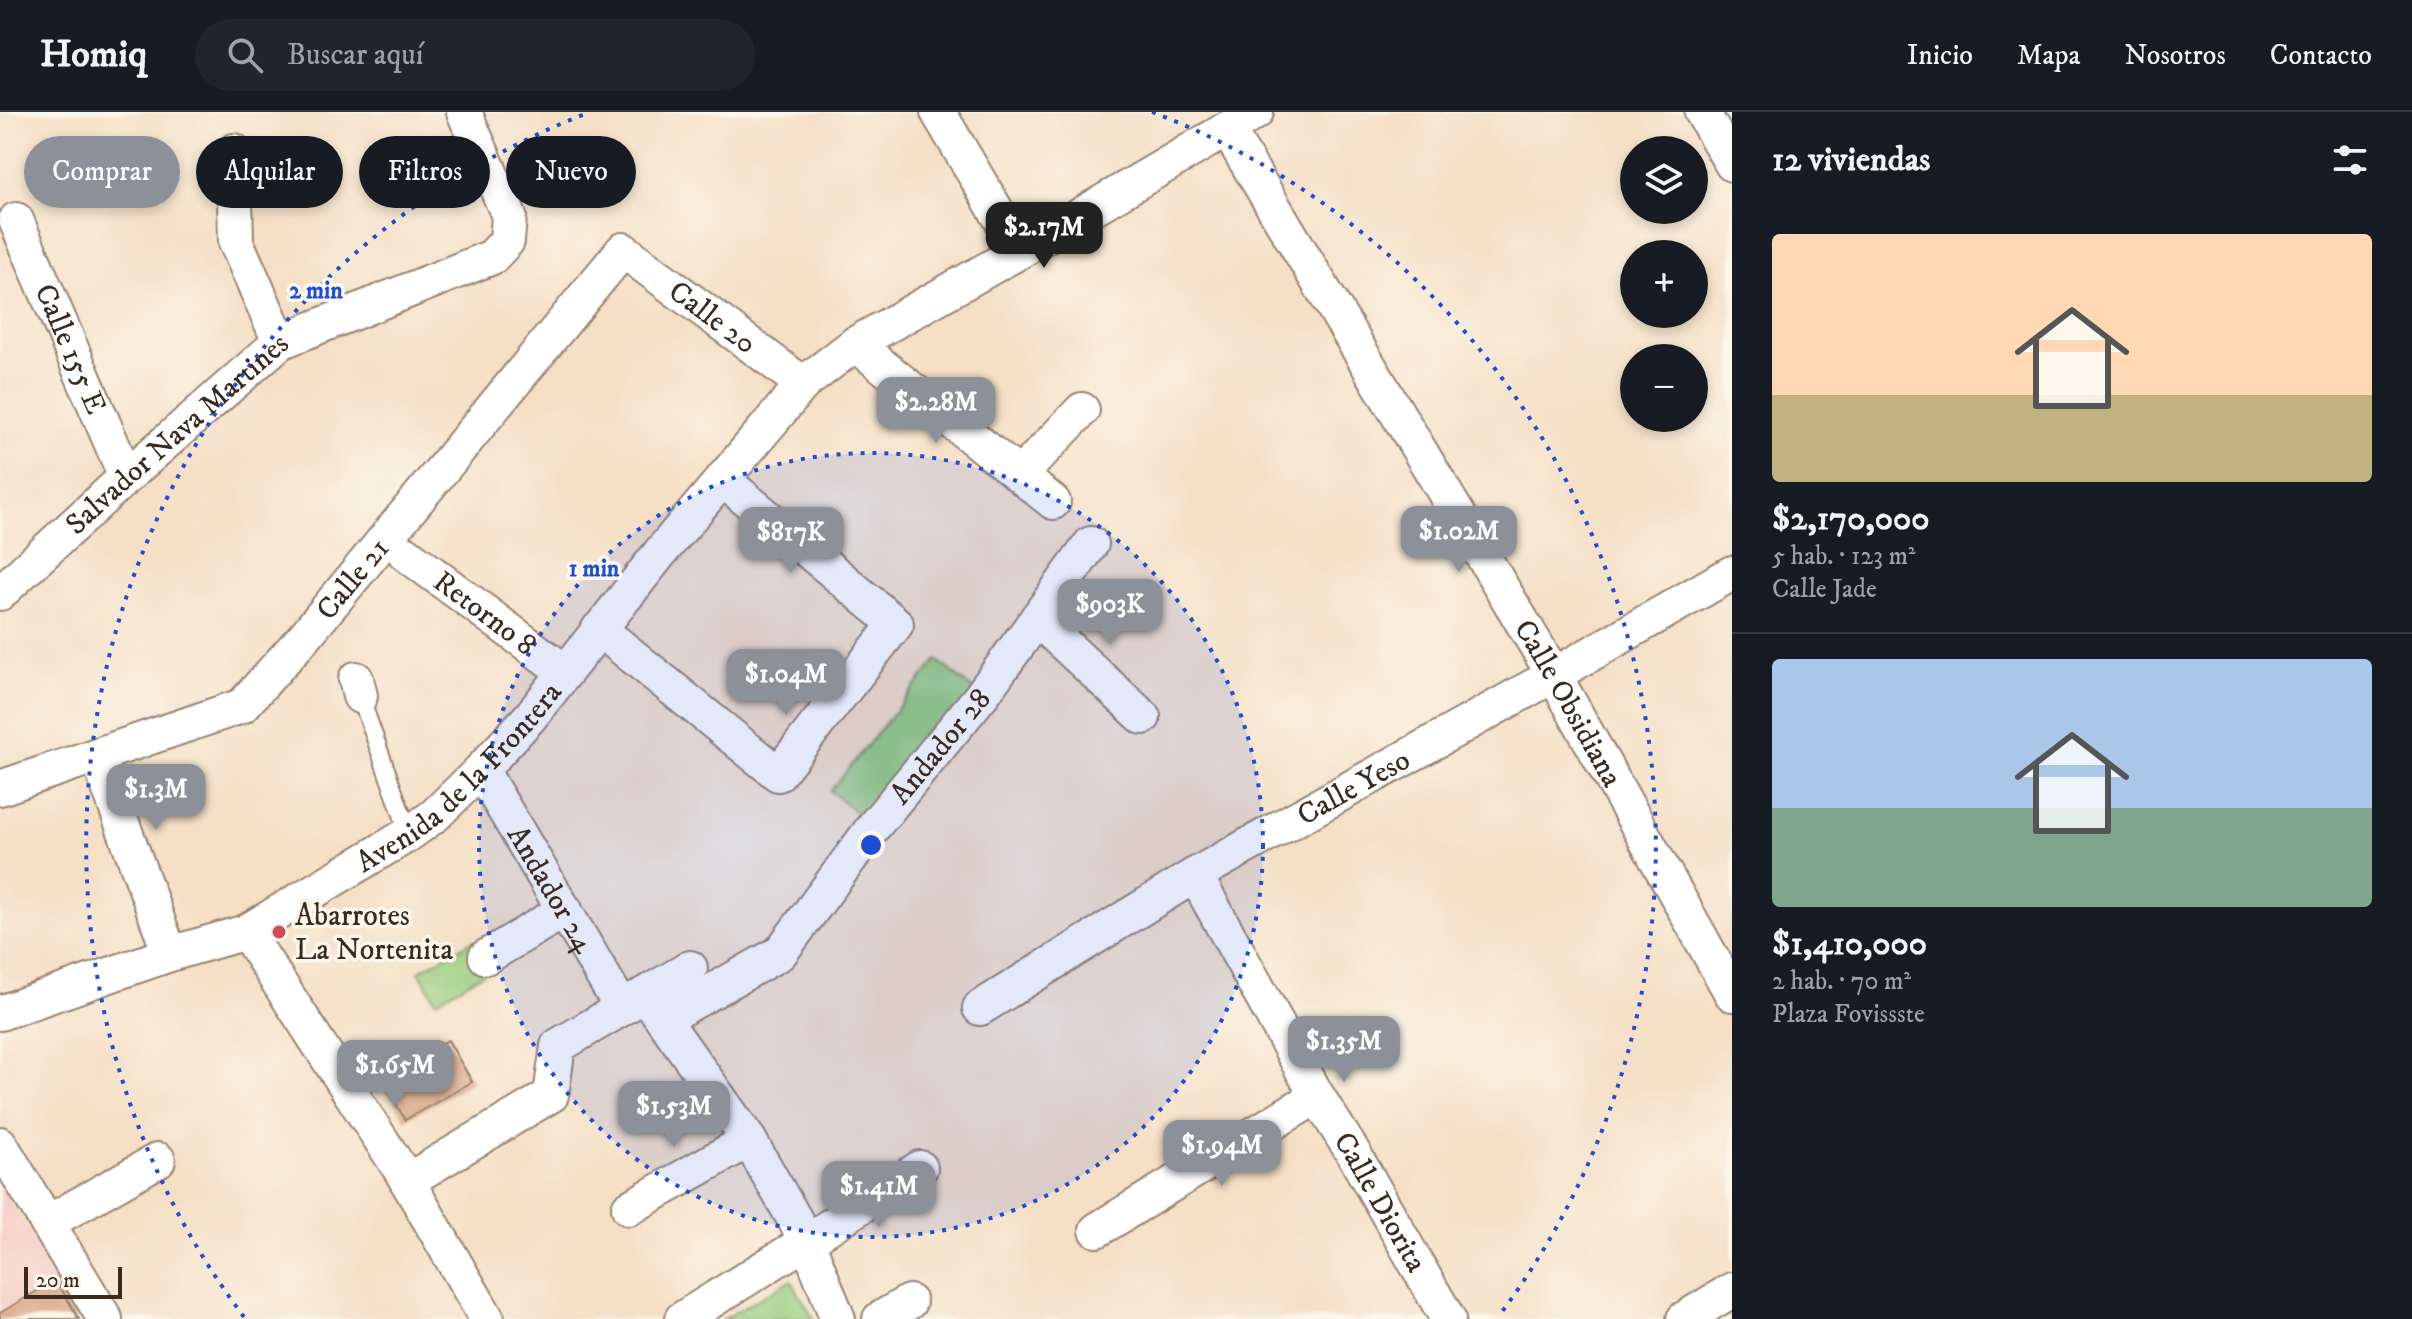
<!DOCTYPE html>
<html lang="es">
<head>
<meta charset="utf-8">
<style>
  body { margin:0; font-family:"IM FELL DW Pica",serif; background:#20242c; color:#f1f3f6; height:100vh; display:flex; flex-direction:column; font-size:30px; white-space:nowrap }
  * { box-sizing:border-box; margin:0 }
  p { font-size:26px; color:#9ea1a6 }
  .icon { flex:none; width:44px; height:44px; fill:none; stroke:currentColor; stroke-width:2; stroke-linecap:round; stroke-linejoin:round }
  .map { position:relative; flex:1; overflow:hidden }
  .side { display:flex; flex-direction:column; background:#171b24; width:680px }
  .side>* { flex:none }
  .hud { position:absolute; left:24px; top:24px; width:760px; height:72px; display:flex; gap:16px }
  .fabs { position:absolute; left:1620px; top:24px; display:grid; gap:16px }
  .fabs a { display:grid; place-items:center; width:88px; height:88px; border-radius:50%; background:#171b24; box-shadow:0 4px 12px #0003; font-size:40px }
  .scale { position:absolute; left:24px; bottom:20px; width:98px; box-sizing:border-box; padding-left:8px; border:4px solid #3b2a1e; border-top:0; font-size:22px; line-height:28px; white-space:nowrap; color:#3b2a1e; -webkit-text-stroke:6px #fbf7ec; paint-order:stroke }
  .price { position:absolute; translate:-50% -68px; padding:0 18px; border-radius:16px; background:#8c9099; color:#fff; font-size:26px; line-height:52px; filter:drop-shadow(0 2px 4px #0008) }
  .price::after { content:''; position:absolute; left:50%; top:48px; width:24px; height:18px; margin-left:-12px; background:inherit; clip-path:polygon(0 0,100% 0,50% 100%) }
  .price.on { background:#222; color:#fff }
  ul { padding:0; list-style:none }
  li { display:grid; align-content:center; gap:16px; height:424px; padding:0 40px }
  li+li { border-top:2px solid #363941 }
  li span { display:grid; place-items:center; height:248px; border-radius:8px; color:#555 }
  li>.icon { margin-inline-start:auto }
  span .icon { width:144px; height:144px; fill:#fffc; stroke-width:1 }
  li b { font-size:34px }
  h2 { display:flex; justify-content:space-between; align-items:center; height:96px; padding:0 40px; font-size:34px }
  .pill { padding:0 28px; border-radius:36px; background:#171b24; box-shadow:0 4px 12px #0003; font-size:28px; line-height:72px }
  .pill.on { background:#8c9099; color:#fff }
  header { display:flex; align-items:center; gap:48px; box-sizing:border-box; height:112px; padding:0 40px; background:#171b24; border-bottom:2px solid #363941 }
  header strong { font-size:38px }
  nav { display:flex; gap:44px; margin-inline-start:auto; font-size:28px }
  .search { width:560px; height:72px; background:#20242c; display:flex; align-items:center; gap:20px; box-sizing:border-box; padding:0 28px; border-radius:44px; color:#9ea1a6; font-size:30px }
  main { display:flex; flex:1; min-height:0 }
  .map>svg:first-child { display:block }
  .built { fill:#f7d0cb }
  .green { fill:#99ce80; stroke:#6a7c4f; stroke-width:2 }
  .building { fill:#d79e7b }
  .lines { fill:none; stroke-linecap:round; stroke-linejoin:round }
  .lane-casing { stroke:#988472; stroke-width:20 }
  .street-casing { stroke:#988472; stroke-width:38 }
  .lane { stroke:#fff; stroke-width:16 }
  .street { stroke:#fff; stroke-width:34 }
  .ring { fill:none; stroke:#1d4ed8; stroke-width:4; stroke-dasharray:4 8 }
  .poi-dot { fill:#d1495b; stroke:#fbf7ec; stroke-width:3 }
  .labels { text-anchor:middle; stroke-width:7; stroke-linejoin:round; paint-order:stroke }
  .street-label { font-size:30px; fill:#3b2a1e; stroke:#fbf7ec }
  .poi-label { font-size:30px; fill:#3b2a1e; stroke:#fbf7ec; text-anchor:start }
  .centre { fill:#1d4ed8; stroke:#fbf7ec; stroke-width:4 }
  .ring-label { font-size:24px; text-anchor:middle; font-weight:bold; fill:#1d4ed8; stroke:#fbf7ec; stroke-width:7; stroke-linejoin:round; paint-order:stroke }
</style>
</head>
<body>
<header>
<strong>Homiq</strong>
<div class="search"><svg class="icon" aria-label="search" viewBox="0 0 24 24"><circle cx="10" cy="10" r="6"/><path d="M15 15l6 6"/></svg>Buscar aquí</div>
<nav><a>Inicio</a><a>Mapa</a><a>Nosotros</a><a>Contacto</a></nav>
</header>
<main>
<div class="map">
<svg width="1732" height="1207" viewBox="0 0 1732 1207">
  <rect width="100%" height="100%" fill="#fbf7ec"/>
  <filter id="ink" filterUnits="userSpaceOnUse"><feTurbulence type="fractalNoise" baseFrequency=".0125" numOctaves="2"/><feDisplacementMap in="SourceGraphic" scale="16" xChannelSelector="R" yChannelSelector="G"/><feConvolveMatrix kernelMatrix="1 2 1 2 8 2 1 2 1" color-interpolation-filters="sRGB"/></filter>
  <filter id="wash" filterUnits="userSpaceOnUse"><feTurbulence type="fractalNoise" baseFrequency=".006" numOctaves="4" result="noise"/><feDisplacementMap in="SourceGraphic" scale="32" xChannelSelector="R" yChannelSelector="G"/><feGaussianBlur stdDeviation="1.8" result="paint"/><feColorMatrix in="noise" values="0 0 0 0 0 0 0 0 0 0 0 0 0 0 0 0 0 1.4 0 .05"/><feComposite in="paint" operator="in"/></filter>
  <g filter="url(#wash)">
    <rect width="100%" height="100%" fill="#f5dfc5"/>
    <path class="built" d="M0 1073 50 1155 81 1207H0Z"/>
    <path class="green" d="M937 548 981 584 874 714 830 679Z
      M474 828 491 857 436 889 419 859Z
      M791 1168 814 1207H724Z"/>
    <g id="blocks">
      <path class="building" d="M448 928 472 970 405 1008 381 966Z
        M56 1168 79 1207H0V1201Z"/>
    </g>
  </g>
  <g filter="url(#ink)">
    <use href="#blocks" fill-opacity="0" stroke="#988472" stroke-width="2"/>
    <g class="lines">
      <g class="lane-casing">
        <path id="lane" d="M360 584 409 722"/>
      </g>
      <g class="street-casing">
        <g id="street">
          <path d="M938 0 1020 139"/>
          <path d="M1702 0 1732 52"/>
          <path id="s1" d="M1227 17 1554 563 1732 882"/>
          <path d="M234 39 236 130 280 230"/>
          <path id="s2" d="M16 108 126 365"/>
          <path d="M855 232 1053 390"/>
          <path d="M1020 363 1082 298"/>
          <path id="s3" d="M405 441 565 560"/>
          <path id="s4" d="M0 481 126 365 280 230 492 145 507 129 509 104 464 0"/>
          <path d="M1037 507 1143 605"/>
          <path d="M599 517 778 662 896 512 723 368"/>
          <path d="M356 567 360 584"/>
          <path d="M97 643 170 842"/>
          <path id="s5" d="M481 658 622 896"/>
          <path id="s6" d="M0 676 242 594 305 524 623 138 803 272"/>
          <path id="s7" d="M1195 763 1317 984 1352 1039 1448 1207"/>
          <path d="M246 820 402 1060 487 1207"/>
          <path d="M486 845 565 798"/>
          <path d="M645 882 749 1028 807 1129 838 1207"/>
          <path id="s8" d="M980 896 1195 763 1554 563 1732 461"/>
          <path id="s9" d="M0 901 170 842 246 820 409 722 435 703 481 658 530 605 660 441 803 272 855 232 1020 139 1256 0"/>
          <path id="s10" d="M663 907 780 841 874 714 981 584 1091 432"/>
          <path d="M0 1032 105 1207"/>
          <path d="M407 1069 551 983 558 934 690 856"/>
          <path d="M629 1096 749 1028"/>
          <path d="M47 1111 158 1048"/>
          <path d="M1097 1118 1317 984"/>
          <path d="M682 1207 807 1129 920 1056"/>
          <path d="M880 1207 909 1190"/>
          <path d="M1684 1207 1732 1178"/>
        </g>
      </g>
      <use href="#lane" class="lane"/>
      <use href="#street" class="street"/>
    </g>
  </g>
  <circle cx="871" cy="733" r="392" fill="#1d4ed8" fill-opacity=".12"/>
  <g class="ring">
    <circle cx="871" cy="733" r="392"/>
    <path d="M244 1205A785 785 0 0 1 590 0M1152 0A785 785 0 0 1 1498 1205"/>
  </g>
  <circle class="poi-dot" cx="279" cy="820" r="8"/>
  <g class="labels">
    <g class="street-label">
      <text dy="10" stroke="none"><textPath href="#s6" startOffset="962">Calle 20</textPath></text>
      <text dy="10" stroke="none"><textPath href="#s2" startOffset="140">Calle 155 E</textPath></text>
      <text dy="10" stroke="none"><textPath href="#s4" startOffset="238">Salvador Nava Martines</textPath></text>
      <text dy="10" stroke="none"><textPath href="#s6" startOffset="424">Calle 21</textPath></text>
      <text dy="10" stroke="none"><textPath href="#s3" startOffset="100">Retorno 8</textPath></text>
      <text dy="10" stroke="none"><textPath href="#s1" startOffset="668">Calle Obsidiana</textPath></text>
      <text dy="10" stroke="none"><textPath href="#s10" startOffset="396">Andador 28</textPath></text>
      <text dy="10" stroke="none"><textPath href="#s9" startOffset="524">Avenida de la Frontera</textPath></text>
      <text dy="10" stroke="none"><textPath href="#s8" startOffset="434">Calle Yeso</textPath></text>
      <text dy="10" stroke="none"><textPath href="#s5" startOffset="138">Andador 24</textPath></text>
      <text dy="10" stroke="none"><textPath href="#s7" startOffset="376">Calle Diorita</textPath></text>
    </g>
    <g class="poi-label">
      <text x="295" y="813">Abarrotes<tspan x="295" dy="34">La Nortenita</tspan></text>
    </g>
  </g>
  <circle cx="871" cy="733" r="12" class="centre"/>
  <g class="ring-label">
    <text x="316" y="186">2 min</text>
    <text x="594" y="464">1 min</text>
  </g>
</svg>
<div class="fabs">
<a><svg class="icon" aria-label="layers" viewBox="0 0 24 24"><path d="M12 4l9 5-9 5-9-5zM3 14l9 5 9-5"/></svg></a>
<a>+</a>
<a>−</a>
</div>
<div class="scale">20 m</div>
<b class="price on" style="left:1044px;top:158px">$2.17M</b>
<b class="price" style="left:936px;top:333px">$2.28M</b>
<b class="price" style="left:1459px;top:462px">$1.02M</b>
<b class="price" style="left:791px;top:463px">$817K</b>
<b class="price" style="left:1110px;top:535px">$903K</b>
<b class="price" style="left:786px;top:605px">$1.04M</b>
<b class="price" style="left:156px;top:720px">$1.3M</b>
<b class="price" style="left:1344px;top:972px">$1.35M</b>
<b class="price" style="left:395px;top:996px">$1.65M</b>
<b class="price" style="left:674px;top:1037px">$1.53M</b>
<b class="price" style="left:1222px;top:1076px">$1.94M</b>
<b class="price" style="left:879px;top:1117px">$1.41M</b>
<div class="hud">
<a class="pill on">Comprar</a>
<a class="pill">Alquilar</a>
<a class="pill">Filtros</a>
<a class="pill">Nuevo</a>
</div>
</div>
<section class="side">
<h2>12 viviendas<svg class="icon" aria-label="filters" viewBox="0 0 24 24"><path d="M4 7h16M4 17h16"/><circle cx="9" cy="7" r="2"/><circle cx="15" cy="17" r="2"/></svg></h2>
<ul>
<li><span style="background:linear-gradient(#ffd9b3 65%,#c2b280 0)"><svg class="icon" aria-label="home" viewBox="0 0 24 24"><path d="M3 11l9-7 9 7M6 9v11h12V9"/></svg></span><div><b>$2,170,000</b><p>5 hab. · 123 m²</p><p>Calle Jade</p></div></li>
<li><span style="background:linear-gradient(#a9c7e8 60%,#7fa58c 0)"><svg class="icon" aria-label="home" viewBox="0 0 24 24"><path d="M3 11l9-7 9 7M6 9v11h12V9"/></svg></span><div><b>$1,410,000</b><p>2 hab. · 70 m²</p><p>Plaza Fovissste</p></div></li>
</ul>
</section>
</main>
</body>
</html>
